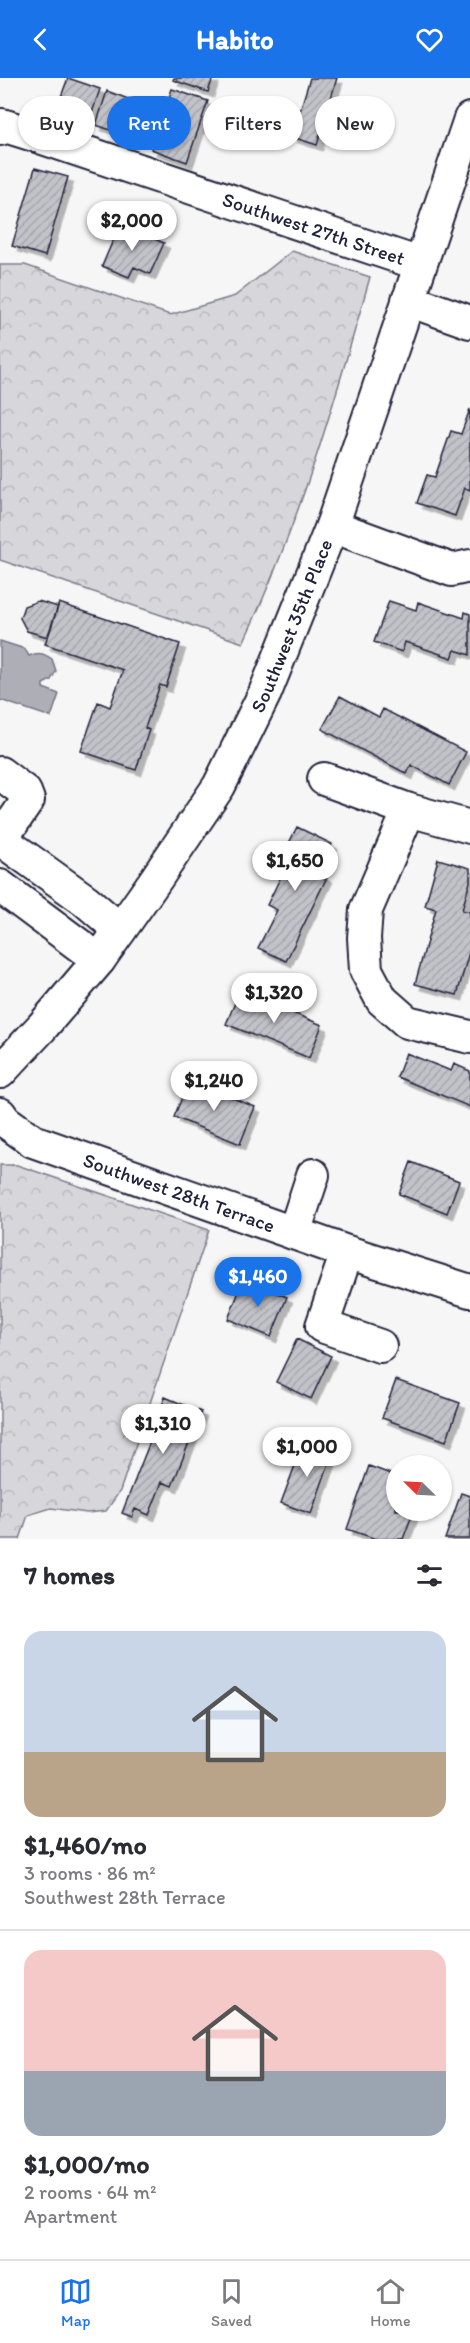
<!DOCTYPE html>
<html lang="en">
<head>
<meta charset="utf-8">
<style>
  body { margin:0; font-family:Itim,sans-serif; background:#f7f7f7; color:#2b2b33; height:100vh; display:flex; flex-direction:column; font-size:22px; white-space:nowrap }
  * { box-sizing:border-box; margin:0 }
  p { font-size:20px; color:#7c7c81 }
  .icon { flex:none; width:33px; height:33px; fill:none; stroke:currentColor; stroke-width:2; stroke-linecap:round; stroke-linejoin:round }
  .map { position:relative; height:1461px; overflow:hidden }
  .details { display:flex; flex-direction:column; background:#fff; flex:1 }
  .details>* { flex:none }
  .guide { position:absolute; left:18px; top:18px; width:435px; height:54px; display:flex; gap:12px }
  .needle { width:39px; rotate:294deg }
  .tools { position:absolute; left:386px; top:1377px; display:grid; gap:12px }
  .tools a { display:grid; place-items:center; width:66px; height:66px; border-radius:50%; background:#fff; box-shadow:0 2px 4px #0004; font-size:30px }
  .price { position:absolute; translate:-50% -51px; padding:0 14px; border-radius:21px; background:#fff; color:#222; font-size:20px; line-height:39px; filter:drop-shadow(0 2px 3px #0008) }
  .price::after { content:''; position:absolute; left:50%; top:36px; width:18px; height:14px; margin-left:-9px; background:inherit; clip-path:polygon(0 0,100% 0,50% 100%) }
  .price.active { background:#1a73e8; color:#fff }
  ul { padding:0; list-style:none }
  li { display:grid; align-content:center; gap:12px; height:318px; padding:0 24px }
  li+li { border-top:2px solid #e1e1e2 }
  li span { display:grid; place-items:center; height:186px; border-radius:18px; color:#555 }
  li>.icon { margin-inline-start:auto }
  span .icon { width:108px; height:108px; fill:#fffc; stroke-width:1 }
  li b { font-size:26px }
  h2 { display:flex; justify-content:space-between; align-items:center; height:72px; padding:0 24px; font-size:26px }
  .pill { padding:0 21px; border-radius:27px; background:#fff; box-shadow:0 2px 4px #0004; font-size:21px; line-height:54px }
  .pill.active { background:#1a73e8; color:#fff }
  header { display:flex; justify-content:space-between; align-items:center; height:78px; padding:0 24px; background:#1a73e8; color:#fff; font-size:27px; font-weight:700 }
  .tab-bar { display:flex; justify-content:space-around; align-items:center; height:84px; border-top:2px solid #e1e1e2; background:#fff; font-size:16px; color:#7c7c81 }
  .tab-bar a { display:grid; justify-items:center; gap:3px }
  .tab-bar .active { color:#1a73e8 }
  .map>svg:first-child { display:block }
  .forest { fill:url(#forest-crowns); stroke:#7c7c8b; stroke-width:1.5 }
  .water { fill:#aeaeb7; stroke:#767685; stroke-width:1.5 }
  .building { fill:url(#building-hatch); stroke:#22223b; stroke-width:1.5; filter:url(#shadow) }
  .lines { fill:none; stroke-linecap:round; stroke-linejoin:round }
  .minor-casing { stroke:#22223b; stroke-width:36 }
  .minor { stroke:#fff; stroke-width:32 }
  .labels { text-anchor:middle; stroke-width:4.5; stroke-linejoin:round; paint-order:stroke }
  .street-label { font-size:20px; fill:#22223b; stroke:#fff }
</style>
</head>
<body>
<header><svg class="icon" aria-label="back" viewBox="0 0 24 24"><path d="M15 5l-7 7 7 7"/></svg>Habito<svg class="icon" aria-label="heart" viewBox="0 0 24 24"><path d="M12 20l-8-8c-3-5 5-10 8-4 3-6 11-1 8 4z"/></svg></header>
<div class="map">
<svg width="470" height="1461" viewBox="0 0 470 1461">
  <defs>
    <pattern id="forest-crowns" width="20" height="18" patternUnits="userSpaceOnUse" patternTransform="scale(1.5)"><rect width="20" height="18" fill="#d7d7db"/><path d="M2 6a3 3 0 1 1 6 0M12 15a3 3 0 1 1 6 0" fill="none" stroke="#b8b8bd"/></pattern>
    <pattern id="building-hatch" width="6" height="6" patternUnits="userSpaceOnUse" patternTransform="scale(1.5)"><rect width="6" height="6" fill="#c2c2c9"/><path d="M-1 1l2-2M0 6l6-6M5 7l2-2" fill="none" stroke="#a6a6ae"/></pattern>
    <filter id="shadow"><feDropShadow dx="5.5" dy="5.5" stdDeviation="0" flood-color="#0004"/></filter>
  </defs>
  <rect width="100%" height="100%" fill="#f6f6f7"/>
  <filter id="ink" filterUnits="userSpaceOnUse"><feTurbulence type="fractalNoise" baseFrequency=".0167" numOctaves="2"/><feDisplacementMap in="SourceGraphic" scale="12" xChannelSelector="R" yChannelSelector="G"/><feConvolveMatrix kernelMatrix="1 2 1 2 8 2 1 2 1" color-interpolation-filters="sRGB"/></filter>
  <g filter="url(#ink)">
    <path class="forest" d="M292 173 370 199C335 323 299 447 243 565L0 482V187H25L170 237 235 218Z
      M0 1087H17L209 1152 120 1413 106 1433 87 1435 51 1430 28 1437 20 1461H0Z"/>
    <path class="water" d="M0 563 25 571 29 578C39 574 43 575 52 581L56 593 51 602 43 606V610L59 616 51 639 0 622Z"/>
    <path class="building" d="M68 0 100 11 89 44 56 32Z
      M174 0H213L208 14 173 2Z
      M310 0H337L317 67 292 59Z
      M172 11 208 23 187 84 151 71Z
      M107 13 139 25 128 58 96 47Z
      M35 90 68 99 45 178 12 168Z
      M120 146 164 165 150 196 134 189 129 199 102 188Z
      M470 331V412L465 410 455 438 417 425 427 397 435 399 451 353 461 356Z
      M38 523 58 529 48 559 27 553 20 540 24 528Z
      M389 523 416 532 418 524 464 540 465 534 470 536V577L455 572 452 580 405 564 402 574 374 564Z
      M59 525 180 566 166 609 160 607 145 650 149 652 136 692 81 673 98 624 110 629 123 592 45 566Z
      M340 618 379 639 383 631 466 674 449 707 411 687 407 696 322 651Z
      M297 749 332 766 318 794 327 799 286 883 258 870 277 832 267 827 289 782 282 779Z
      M438 781 470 790V804L462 832 470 834V871L457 917 415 906 436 831 425 828Z
      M240 913 322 947 309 980 226 946Z
      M406 975 451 993 454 986 470 993V1029L397 999Z
      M189 1002 255 1029 240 1066 174 1039Z
      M411 1084 459 1103 447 1135 399 1116Z
      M244 1201 287 1219 271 1259 228 1241Z
      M297 1261 331 1278 311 1321 276 1304Z
      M396 1302 460 1325 446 1363 382 1340Z
      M165 1319 201 1334 172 1408 162 1404 149 1437 135 1431 132 1439 122 1435 162 1333H160Z
      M304 1363 333 1374 311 1436 281 1425Z
      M369 1388 396 1398V1432H414L403 1461H376L347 1451Z
      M461 1415 470 1418V1461H445Z"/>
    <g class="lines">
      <g class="minor-casing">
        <g id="minor">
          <path id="s1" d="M0 51 2 47 34 57 420 186"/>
          <path d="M408 222 470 244"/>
          <path d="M332 448 452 492 470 488"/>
          <path d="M0 695 25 714 28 722 0 763"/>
          <path d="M324 701 409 732 470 749"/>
          <path d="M409 732 366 832 364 860 366 892 382 922 407 944 470 959"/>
          <path d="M0 761 85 822 120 852"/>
          <path d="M0 808 99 882"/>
          <path id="s2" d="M0 994 42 949 99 882 154 804 219 708 265 615 332 448 470 41"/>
          <path id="s3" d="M0 1036 5 1043 33 1063 347 1174 470 1213"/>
          <path d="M294 1155 313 1097"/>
          <path d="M347 1174 322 1248 380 1268"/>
        </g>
      </g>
      <use href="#minor" class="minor"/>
    </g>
  </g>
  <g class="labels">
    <g class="street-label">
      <text dy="7" stroke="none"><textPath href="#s1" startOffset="333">Southwest 27th Street</textPath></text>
      <text dy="7" stroke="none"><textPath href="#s2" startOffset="537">Southwest 35th Place</textPath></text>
      <text dy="7" stroke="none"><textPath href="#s3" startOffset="198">Southwest 28th Terrace</textPath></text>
    </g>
  </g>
</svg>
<div class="tools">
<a><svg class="needle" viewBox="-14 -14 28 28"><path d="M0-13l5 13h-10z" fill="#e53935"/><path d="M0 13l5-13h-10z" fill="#7c7c81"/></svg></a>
</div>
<b class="price" style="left:132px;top:174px">$2,000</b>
<b class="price" style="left:295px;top:814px">$1,650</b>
<b class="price" style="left:274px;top:946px">$1,320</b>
<b class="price" style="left:214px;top:1034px">$1,240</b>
<b class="price active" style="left:258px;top:1230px">$1,460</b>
<b class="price" style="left:163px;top:1377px">$1,310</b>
<b class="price" style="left:307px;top:1400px">$1,000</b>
<div class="guide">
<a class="pill">Buy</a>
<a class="pill active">Rent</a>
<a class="pill">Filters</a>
<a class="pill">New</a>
</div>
</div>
<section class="details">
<h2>7 homes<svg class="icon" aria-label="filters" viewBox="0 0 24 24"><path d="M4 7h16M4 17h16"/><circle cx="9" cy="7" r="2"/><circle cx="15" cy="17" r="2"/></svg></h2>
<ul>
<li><span style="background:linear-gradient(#c9d6e8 65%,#b9a48a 0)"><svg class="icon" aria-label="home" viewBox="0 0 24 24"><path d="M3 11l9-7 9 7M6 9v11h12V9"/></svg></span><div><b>$1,460/mo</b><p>3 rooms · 86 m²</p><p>Southwest 28th Terrace</p></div></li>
<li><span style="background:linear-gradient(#f6c9c9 65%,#9aa5b1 0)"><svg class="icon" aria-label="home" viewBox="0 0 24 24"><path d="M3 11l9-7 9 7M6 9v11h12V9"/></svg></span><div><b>$1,000/mo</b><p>2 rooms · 64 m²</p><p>Apartment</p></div></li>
</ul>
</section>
<nav class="tab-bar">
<a class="active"><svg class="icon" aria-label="map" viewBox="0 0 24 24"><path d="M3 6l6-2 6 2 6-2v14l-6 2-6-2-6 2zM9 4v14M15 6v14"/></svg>Map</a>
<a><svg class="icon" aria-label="saved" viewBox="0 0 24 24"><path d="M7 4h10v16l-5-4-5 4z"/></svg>Saved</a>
<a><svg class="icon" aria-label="home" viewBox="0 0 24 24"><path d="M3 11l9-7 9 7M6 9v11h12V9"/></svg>Home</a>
</nav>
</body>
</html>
